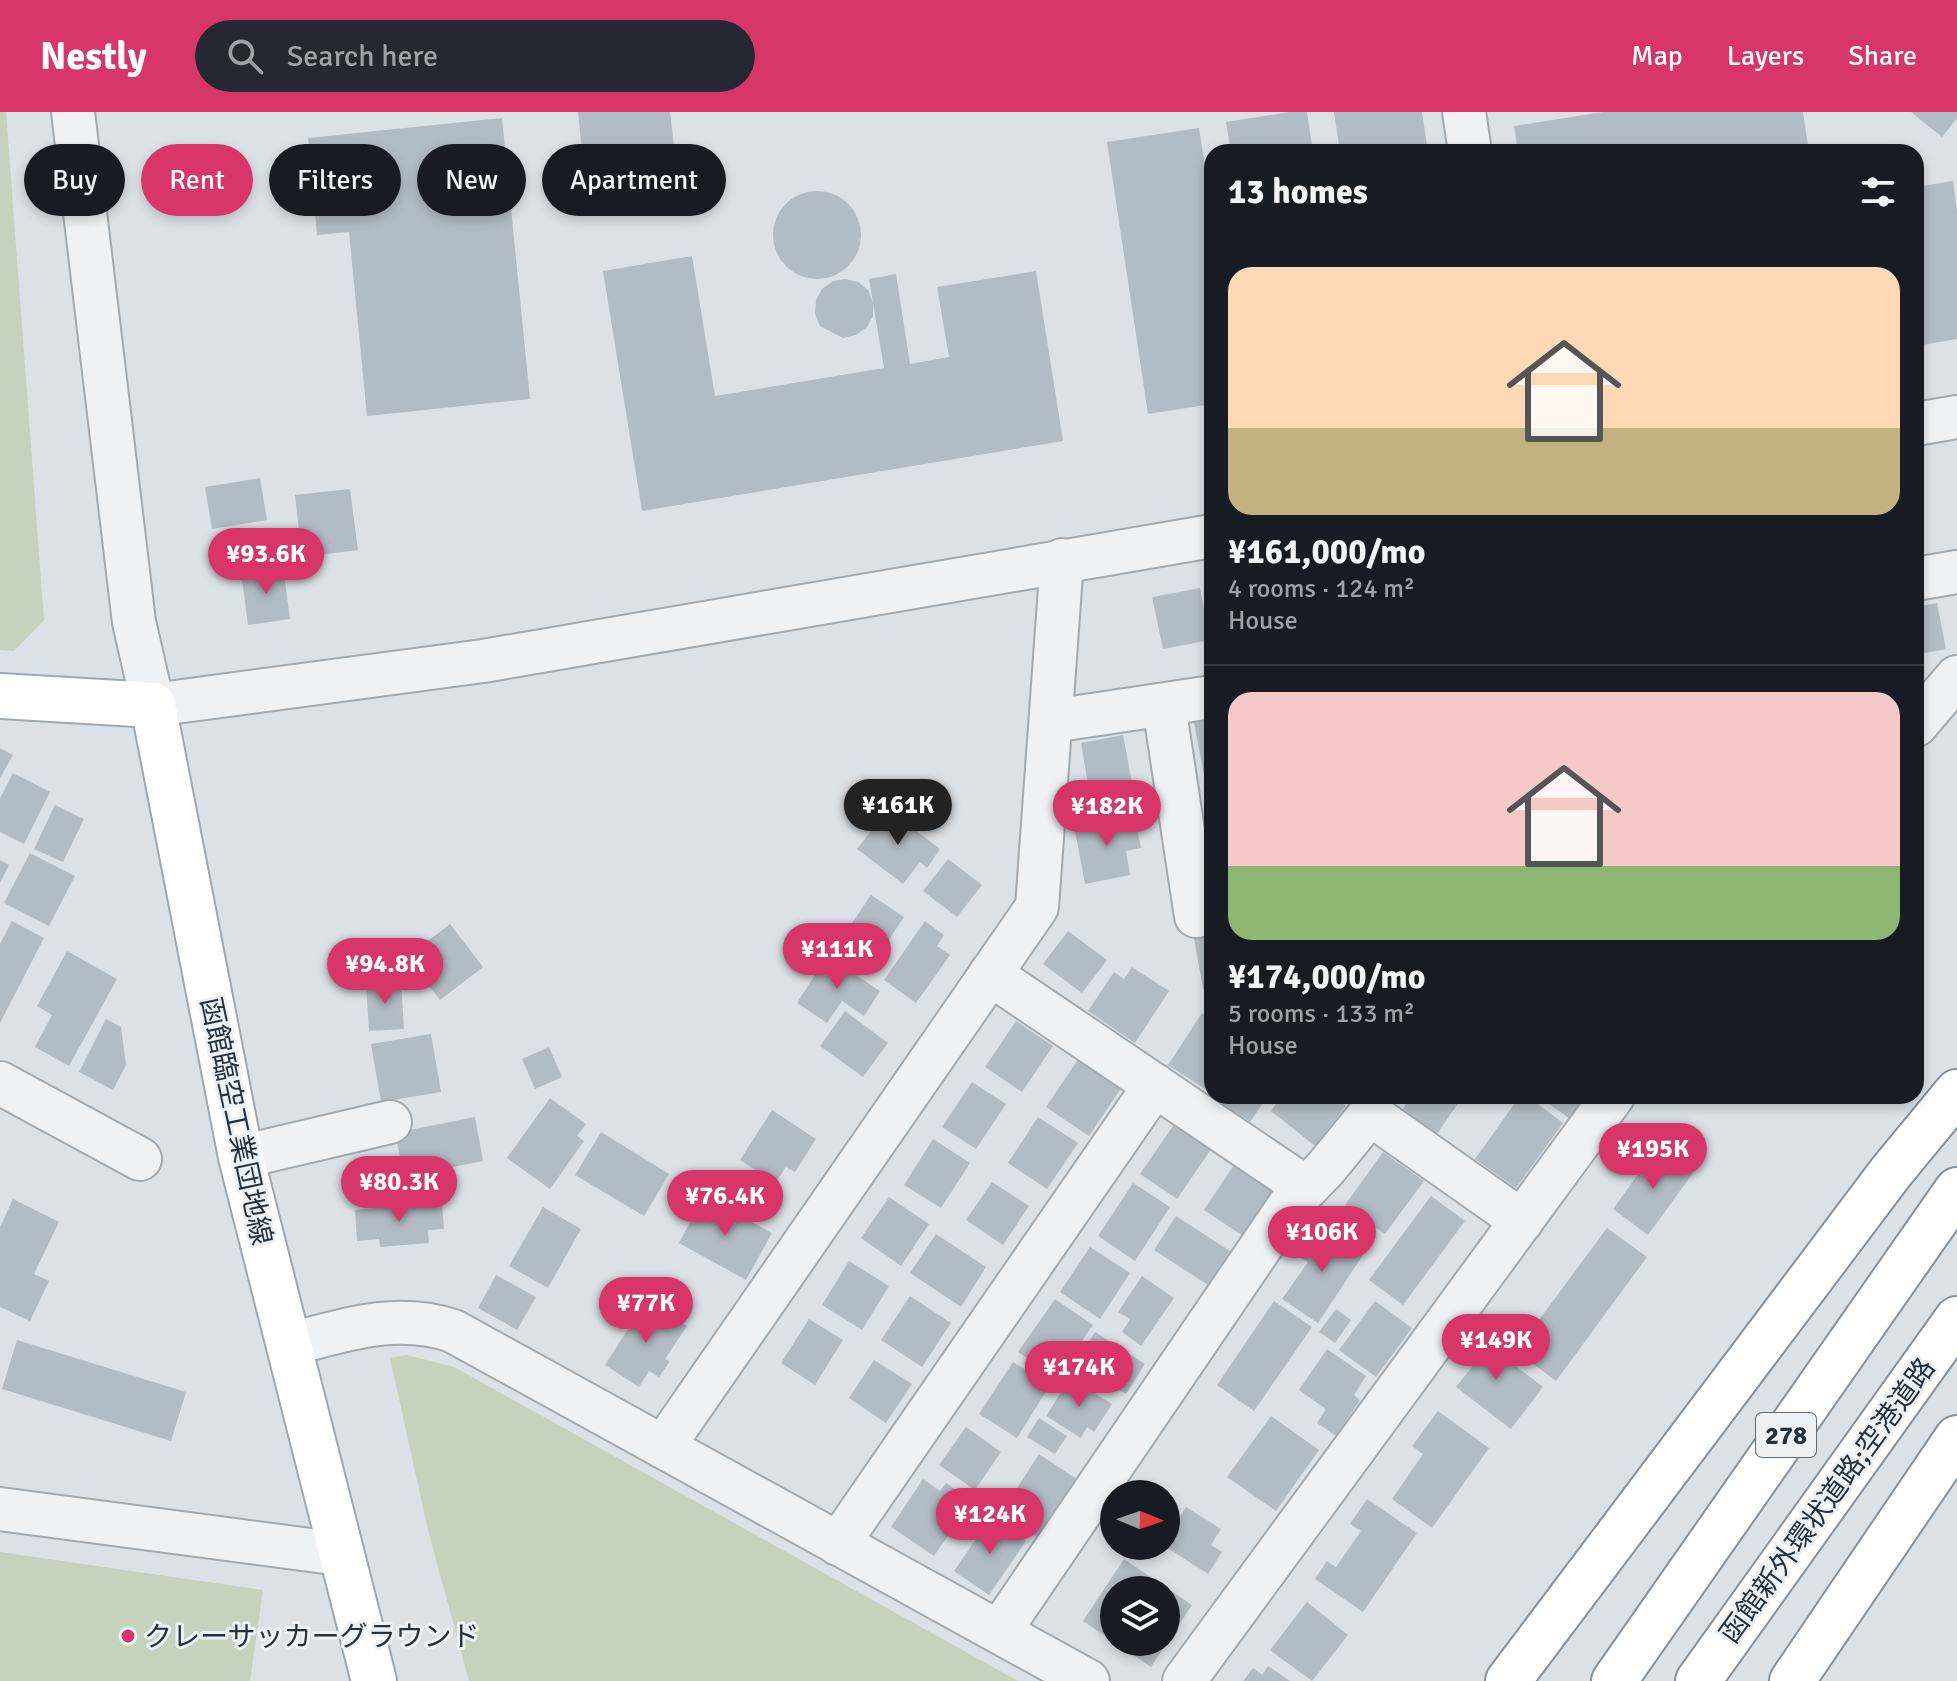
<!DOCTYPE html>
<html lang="en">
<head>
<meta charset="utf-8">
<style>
  body { margin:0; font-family:Signika,"Noto Sans JP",sans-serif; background:#242831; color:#f1f3f6; height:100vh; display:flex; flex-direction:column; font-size:30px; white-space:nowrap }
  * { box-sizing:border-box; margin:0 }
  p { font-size:26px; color:#9ea1a6 }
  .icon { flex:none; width:44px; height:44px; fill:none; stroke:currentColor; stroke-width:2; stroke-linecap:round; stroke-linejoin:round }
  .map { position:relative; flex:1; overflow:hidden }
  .details { position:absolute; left:1204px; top:32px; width:720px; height:960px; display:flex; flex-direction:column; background:#171b24; border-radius:24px; box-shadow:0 4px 12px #0003 }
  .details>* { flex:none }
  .banner { position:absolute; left:24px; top:32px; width:760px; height:72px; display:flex; gap:16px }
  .needle { width:52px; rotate:92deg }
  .fabs { position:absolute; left:1100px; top:1368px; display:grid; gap:16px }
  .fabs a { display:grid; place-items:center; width:80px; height:80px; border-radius:50%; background:#171b24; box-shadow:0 4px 12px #0003; font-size:40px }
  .price { position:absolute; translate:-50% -68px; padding:0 18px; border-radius:28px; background:#d8356a; color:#fff; font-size:26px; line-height:52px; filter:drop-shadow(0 2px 4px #0008) }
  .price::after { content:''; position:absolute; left:50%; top:48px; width:24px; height:18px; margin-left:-12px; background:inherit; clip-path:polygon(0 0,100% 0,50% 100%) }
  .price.active { background:#222; color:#fff }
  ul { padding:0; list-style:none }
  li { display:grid; align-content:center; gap:16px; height:424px; padding:0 24px }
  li+li { border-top:2px solid #363941 }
  li span { display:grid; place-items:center; height:248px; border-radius:24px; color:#555 }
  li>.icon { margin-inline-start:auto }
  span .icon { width:144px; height:144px; fill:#fffc; stroke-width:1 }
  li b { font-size:34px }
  h2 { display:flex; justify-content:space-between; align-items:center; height:96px; padding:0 24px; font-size:34px }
  .chip { padding:0 28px; border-radius:36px; background:#171b24; box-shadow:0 4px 12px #0003; font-size:28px; line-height:72px }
  .chip.active { background:#d8356a; color:#fff }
  header { display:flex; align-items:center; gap:48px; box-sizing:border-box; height:112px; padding:0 40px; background:#d8356a; color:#fff }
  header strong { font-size:38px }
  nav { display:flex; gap:44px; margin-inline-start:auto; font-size:28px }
  .search { width:560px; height:72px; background:#242831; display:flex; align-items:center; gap:20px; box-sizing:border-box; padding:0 28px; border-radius:44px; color:#9ea1a6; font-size:30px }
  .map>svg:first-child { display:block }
  .green { fill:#c5d2bc }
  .building { fill:#b2bcc4 }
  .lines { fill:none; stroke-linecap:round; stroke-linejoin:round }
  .minor-casing { stroke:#a0aab1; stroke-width:46 }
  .major-casing { stroke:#9aa9b4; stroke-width:48 }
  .highway-casing { stroke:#82929f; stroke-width:48 }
  .minor { stroke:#eef2f5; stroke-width:42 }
  .major { stroke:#fff; stroke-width:44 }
  .highway { stroke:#fff; stroke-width:44 }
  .poi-dot { fill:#d8356a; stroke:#ebf1f5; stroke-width:3 }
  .labels { text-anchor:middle; stroke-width:6; stroke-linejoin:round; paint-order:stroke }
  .shield { fill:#ebf1f5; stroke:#606b75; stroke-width:2 }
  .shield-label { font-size:26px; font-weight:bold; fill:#24323e }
  .street-label { font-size:28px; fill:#24323e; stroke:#ebf1f5 }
  .poi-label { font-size:28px; fill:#24323e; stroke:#ebf1f5; text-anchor:start }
</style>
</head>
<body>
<header>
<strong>Nestly</strong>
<div class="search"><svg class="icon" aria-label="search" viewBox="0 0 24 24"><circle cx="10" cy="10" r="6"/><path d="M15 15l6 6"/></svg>Search here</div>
<nav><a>Map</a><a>Layers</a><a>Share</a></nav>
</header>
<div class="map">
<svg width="1957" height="1569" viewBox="0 0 1957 1569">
  <rect width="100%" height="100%" fill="#dbe2e7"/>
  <path class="green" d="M0 0H6L44 508 14 539 0 538Z
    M407 1243 454 1255 1018 1569H469L428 1418 390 1246Z
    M0 1440 263 1478 250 1569H0Z"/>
  <path class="building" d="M578 0H670L678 68 586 78Z
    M1290 0H1307L1313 40H1231L1226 10Z
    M1334 0H1422L1428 40H1340Z
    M1603 0H1803L1809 40H1518L1514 14Z
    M1911 0H1957V6L1942 25Z
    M502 6 530 287 367 304 349 120 317 123 308 26Z
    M1199 16 1212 98V292L1148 302 1107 30Z
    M1953 69 1957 98V227L1916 234V75Z
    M773 123a44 44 0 1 1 88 0a44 44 0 1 1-88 0Z
    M692 144 715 284 884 256 873 191V204L867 215 856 223 843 226 820 214 815 202 816 188 822 177 833 169 845 167 858 170 868 178 873 191 869 167 896 162 910 252 949 245 937 175 1036 159 1063 329 642 399 603 159Z
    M260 366 267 408 212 417 205 375Z
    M350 377 358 438 302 445 295 383Z
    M283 454 290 507 248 513 241 460Z
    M1200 476 1210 528 1163 537 1152 485Z
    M1937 491 1946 537 1916 543V495Z
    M1212 608V660L1204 662 1194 611Z
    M1123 623 1134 682 1091 690 1081 631Z
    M0 636 13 643 0 666Z
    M13 661 50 680 24 732 0 720V686Z
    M55 693 84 707 63 750 34 737Z
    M888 697 940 737 927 756 920 750 903 772 857 737Z
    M1134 702 1141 736 1126 739 1130 763 1085 772 1074 714Z
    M30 741 75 764 49 814 4 791Z
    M948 747 982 773 957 805 923 779Z
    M0 748 9 753 0 771Z
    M871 783 904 805 872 853 839 830Z
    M12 809 44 826 0 911V832Z
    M925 809 944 823 937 834 950 843 916 891 884 868Z
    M450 812 483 855 440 888 407 845Z
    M1068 819 1107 848 1082 881 1043 852Z
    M1212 823V876L1203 877 1194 826Z
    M67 839 117 867 69 954 35 935 52 903 37 894Z
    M827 844 880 879 864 904 842 889 827 911 797 891Z
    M1132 855 1169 879 1135 931 1088 899 1114 860 1124 867Z
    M401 869 404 917 369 919 366 872Z
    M845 899 888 931 863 965 820 934Z
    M1202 901 1212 908V967L1205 977 1168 953Z
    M106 907 121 915 126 953 113 978 79 960Z
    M1016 909 1053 934 1022 980 985 955Z
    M431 922 441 980 381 990 371 932Z
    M549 935 562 965 535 977 522 947Z
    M1079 946 1122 975 1089 1024 1046 995Z
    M972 970 1006 992 976 1037 942 1015Z
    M1218 984H1268L1250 1010 1216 987Z
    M1282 984H1333L1346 994 1315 1034 1271 999Z
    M1412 984H1463L1437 1022 1403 997Z
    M1520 984H1527L1563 1011 1516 1076 1475 1047Z
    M1544 984H1567L1580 992 1570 1007 1542 987Z
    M550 986 586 1012 577 1024 584 1029 550 1077 507 1046Z
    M772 998 816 1027 795 1060 786 1055 775 1071 740 1048Z
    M475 1005 483 1049 417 1062 414 1047 401 1050 395 1021Z
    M1038 1005 1078 1031 1047 1077 1008 1051Z
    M1177 1008 1214 1033 1177 1087 1140 1062Z
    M601 1020 669 1062 644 1104 575 1063Z
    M933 1027 970 1051 941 1096 904 1073Z
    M1657 1036 1693 1061 1648 1123 1613 1097Z
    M1383 1040 1424 1069 1385 1122 1345 1093Z
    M1234 1053 1272 1079 1243 1124 1204 1098Z
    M992 1070 1029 1094 1003 1133 966 1108Z
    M1133 1071 1170 1095 1135 1149 1098 1124Z
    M704 1084 772 1121 746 1168 679 1131Z
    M1431 1084 1465 1109 1403 1193 1369 1168Z
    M889 1085 929 1112 901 1154 861 1126Z
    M13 1087 59 1110 34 1162 49 1169 30 1209 0 1195V1115Z
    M442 1090 444 1117 428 1118 429 1131 380 1135 379 1127 357 1129 355 1098Z
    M543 1095 581 1117 548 1176 509 1154Z
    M1176 1104 1230 1139 1208 1173 1154 1138Z
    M1319 1113 1363 1143 1318 1211 1282 1187 1308 1150 1298 1144Z
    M1607 1116 1647 1145 1556 1269 1516 1239Z
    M936 1122 986 1155 961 1195 910 1161Z
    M1090 1135 1130 1161 1100 1207 1060 1180Z
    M849 1149 889 1174 862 1218 822 1193Z
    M496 1163 536 1185 517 1218 478 1196Z
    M1142 1164 1174 1186 1141 1234 1122 1220 1130 1207 1118 1200Z
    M910 1184 951 1211 922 1255 881 1228Z
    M1055 1187 1093 1213 1056 1266 1018 1240Z
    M647 1188 687 1214 665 1247 670 1249 659 1265 649 1259 639 1275 605 1253Z
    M1274 1189 1312 1215 1254 1299 1217 1273Z
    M1375 1189 1412 1216 1376 1265 1339 1238Z
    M1336 1197 1351 1208 1335 1231 1319 1220Z
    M809 1207 843 1228 815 1273 781 1251Z
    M1469 1218 1543 1275 1511 1317 1456 1275 1475 1251 1455 1237Z
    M1095 1220 1145 1252 1126 1282 1076 1250Z
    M17 1228 186 1280 171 1329 2 1277Z
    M1327 1237 1366 1264 1354 1283 1360 1288 1336 1324 1317 1311 1326 1297 1299 1278Z
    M874 1248 912 1272 886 1311 849 1286Z
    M1013 1250 1050 1273 1017 1326 979 1302Z
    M1070 1266 1112 1292 1094 1320 1087 1315 1081 1326 1046 1304Z
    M1438 1299 1489 1336 1432 1416 1392 1387 1423 1342 1412 1334Z
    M1271 1304 1319 1338 1276 1399 1227 1365Z
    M1039 1306 1067 1324 1055 1342 1027 1325Z
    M966 1315 1001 1340 975 1378 939 1353Z
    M1039 1342 1078 1368 1040 1427 1001 1401Z
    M923 1367 940 1379 946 1371 972 1389 934 1444 891 1415Z
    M1367 1387 1417 1421 1363 1500 1315 1467 1327 1449 1336 1455 1361 1419 1350 1412Z
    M1186 1395 1221 1417 1211 1433 1222 1440 1208 1462 1166 1435V1427Z
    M991 1405 1026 1429 989 1483 954 1459Z
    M1124 1447 1192 1493 1151 1555 1114 1530H1166V1478H1114V1530L1083 1509Z
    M1307 1490 1348 1523 1312 1569 1270 1538Z
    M1268 1554 1290 1569H1243L1253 1556 1262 1563Z"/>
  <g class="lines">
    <g class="minor-casing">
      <path id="minor" d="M73 0 134 510 153 593 483 549 1212 424
        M1464 0 1470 40
        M1916 312 1957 305
        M1916 467 1957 460
        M1164 594 1196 804 1212 801
        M1052 609 1212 585
        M1916 613 1957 565
        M990 862 1305 1075
        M0 971 140 1047
        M241 1045 390 1010
        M288 1233C344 1218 396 1200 453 1219L1088 1569
        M663 1335 1037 795 1062 448
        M0 1397 340 1442
        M838 1432 1155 973
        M999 1520 1288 1095 1325 1057 1370 1002 1522 1109
        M1184 1569 1613 984"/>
    </g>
    <g class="major-casing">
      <path id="major" d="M0 584 153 593 241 1045 374 1569"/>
    </g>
    <g class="highway-casing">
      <path id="highway" d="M1508 1569 1891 1060 1957 980
        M1614 1569 1957 1078
        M1698 1569 1957 1207
        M1792 1569 1957 1326"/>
    </g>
    <use href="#minor" class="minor"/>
    <use href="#major" class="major"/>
    <use href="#highway" class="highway"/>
  </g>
  <circle class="poi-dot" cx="128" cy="1524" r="8"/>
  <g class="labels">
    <rect class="shield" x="1756" y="1301" width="60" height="44" rx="6"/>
    <g class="shield-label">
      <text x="1786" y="1332">278</text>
    </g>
    <g class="street-label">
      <text transform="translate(237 1009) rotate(78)" y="10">函館臨空工業団地線</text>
      <text transform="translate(1827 1388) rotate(-54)" y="10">函館新外環状道路;空港道路</text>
    </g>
    <g class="poi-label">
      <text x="144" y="1534">クレーサッカーグラウンド</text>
    </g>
  </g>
</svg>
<div class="fabs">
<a><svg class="needle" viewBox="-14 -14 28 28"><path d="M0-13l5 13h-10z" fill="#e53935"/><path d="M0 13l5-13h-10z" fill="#9ea1a6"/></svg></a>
<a><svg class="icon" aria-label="layers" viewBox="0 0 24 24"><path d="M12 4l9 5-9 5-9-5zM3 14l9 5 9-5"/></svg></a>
</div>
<b class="price" style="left:266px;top:484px">¥93.6K</b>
<b class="price active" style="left:898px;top:735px">¥161K</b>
<b class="price" style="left:1107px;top:736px">¥182K</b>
<b class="price" style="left:837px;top:879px">¥111K</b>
<b class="price" style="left:385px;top:894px">¥94.8K</b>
<b class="price" style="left:1653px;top:1079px">¥195K</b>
<b class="price" style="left:399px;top:1112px">¥80.3K</b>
<b class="price" style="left:725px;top:1126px">¥76.4K</b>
<b class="price" style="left:1322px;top:1162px">¥106K</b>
<b class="price" style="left:646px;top:1233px">¥77K</b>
<b class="price" style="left:1496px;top:1270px">¥149K</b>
<b class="price" style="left:1079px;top:1297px">¥174K</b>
<b class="price" style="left:990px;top:1444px">¥124K</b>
<div class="banner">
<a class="chip">Buy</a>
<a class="chip active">Rent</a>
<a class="chip">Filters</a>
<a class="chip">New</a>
<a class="chip">Apartment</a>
</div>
<section class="details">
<h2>13 homes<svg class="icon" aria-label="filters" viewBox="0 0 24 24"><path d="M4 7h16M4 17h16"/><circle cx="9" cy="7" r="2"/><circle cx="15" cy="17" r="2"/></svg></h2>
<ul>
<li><span style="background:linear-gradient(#ffd9b3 65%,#c2b280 0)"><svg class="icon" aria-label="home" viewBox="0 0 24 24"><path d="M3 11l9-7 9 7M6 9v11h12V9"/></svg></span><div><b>¥161,000/mo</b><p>4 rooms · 124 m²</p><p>House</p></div></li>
<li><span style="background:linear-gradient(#f6c9c9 70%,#8fb573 0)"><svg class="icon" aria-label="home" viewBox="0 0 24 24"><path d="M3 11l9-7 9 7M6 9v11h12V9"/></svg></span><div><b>¥174,000/mo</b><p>5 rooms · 133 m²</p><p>House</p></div></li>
</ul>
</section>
</div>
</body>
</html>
